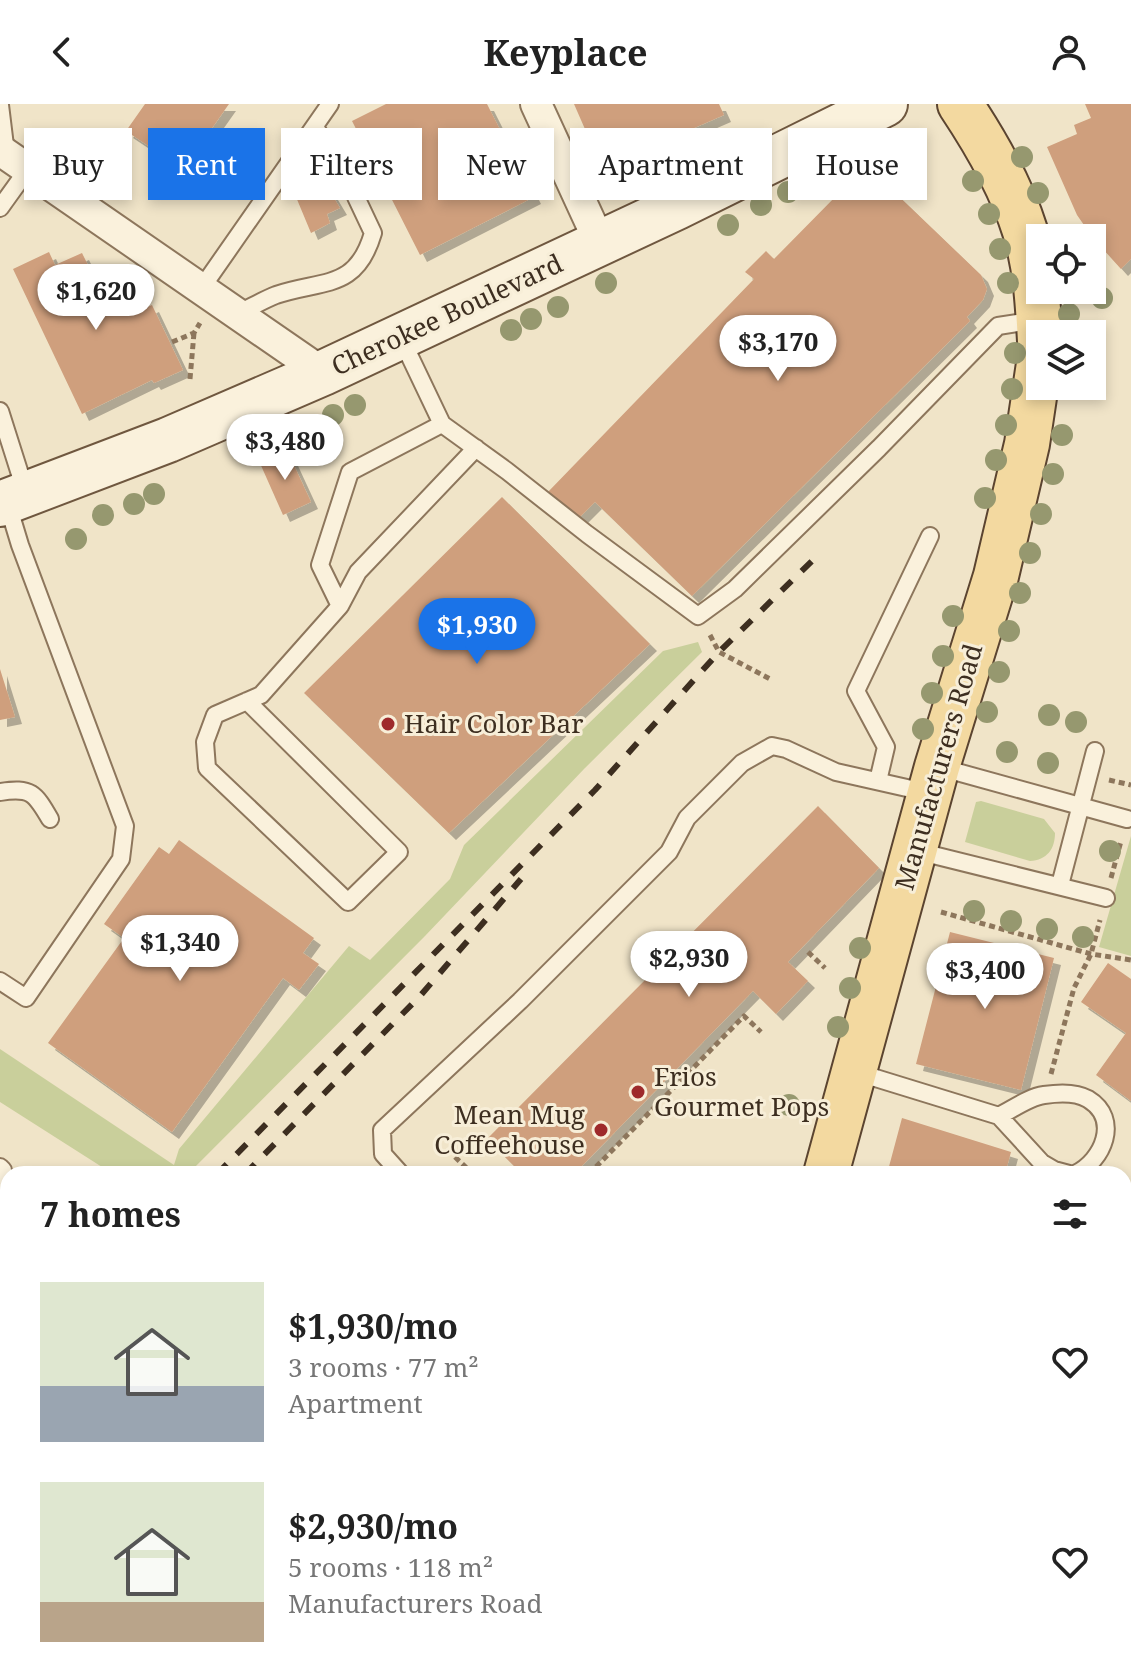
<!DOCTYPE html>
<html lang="en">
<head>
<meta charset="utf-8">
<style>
  body { margin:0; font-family:"Noto Serif",serif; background:#f2f2f2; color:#222; height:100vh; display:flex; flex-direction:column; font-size:30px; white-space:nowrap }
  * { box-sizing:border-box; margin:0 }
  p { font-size:26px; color:#767676 }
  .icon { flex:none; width:44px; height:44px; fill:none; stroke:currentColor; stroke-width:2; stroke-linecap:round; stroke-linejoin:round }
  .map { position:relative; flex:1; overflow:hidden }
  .drawer { position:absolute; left:0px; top:1062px; width:1132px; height:514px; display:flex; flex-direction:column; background:#fff; border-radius:24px 24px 0 0; box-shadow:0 4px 12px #0003 }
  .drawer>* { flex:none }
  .banner { position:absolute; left:24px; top:24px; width:1084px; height:72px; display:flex; gap:16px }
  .fabs { position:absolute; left:1026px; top:120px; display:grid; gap:16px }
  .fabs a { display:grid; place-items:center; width:80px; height:80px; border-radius:0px; background:#fff; box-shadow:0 4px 12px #0003; font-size:40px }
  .price { position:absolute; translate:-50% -68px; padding:0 18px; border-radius:28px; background:#fff; color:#222; font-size:26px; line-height:52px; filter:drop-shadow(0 2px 4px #0008) }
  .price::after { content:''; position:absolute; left:50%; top:48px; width:24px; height:18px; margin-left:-12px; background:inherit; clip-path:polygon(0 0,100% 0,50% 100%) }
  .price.on { background:#1a73e8; color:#fff }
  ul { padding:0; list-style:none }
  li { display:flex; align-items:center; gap:24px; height:200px; padding:0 40px }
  li span { display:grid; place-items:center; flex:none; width:224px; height:160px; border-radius:0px; color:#555 }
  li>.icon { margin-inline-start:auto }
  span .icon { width:96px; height:96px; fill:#fffc; stroke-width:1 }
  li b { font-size:34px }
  h2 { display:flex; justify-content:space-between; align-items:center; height:96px; padding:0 40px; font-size:34px }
  .chip { padding:0 28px; border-radius:0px; background:#fff; box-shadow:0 4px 12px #0003; font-size:28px; line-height:72px }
  .chip.on { background:#1a73e8; color:#fff }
  header { display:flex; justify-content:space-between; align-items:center; height:104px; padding:0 40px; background:#fff; font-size:36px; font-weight:700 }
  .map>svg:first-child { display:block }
  .green { fill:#c9cf9b }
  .building { fill:#cf9f7d; filter:url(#shadow) }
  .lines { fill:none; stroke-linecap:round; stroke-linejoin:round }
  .lane-casing { stroke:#8d765c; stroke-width:20 }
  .street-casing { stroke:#8d765c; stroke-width:34 }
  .secondary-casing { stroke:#6f573f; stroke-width:48 }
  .primary-casing { stroke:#5b4430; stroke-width:48 }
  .path { stroke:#8d765c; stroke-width:5; stroke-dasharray:6 4; stroke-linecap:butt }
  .lane { stroke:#faf1dc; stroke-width:16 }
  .street { stroke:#faf1dc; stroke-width:30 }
  .secondary { stroke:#faf1dc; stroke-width:44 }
  .primary { stroke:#f3d9a0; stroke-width:44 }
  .rail { stroke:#3d2e20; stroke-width:6; stroke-dasharray:14 14; stroke-linecap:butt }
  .tree { fill:#96986f }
  .poi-dot { fill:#9e2a2b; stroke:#f7eed8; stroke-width:3 }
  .labels { text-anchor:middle; stroke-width:6; stroke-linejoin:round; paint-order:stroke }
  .street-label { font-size:26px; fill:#3d2e20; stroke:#f7eed8 }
  .poi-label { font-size:26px; fill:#3d2e20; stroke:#f7eed8; text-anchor:start }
</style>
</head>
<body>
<header><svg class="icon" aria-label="back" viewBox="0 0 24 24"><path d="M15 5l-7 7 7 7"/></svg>Keyplace<svg class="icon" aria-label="person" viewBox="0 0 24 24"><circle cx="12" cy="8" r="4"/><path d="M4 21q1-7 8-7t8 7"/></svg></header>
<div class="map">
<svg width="1131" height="1575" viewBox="0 0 1131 1575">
  <defs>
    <filter id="shadow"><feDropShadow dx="7" dy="7" stdDeviation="0" flood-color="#0004"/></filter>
  </defs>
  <rect width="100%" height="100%" fill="#f0e4c8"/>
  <path class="green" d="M698 538 702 548 584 665 425 832 188 1070H113L0 998V945L174 1061 179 1045 349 842 370 856 450 775 464 741 663 547Z
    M981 697 1044 715 1055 729C1055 745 1047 756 1030 757L965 738 976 698Z
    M1131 732V852L1099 843Z"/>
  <path class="building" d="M145 0H229L183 65 126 27Z
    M386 0H487L534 93 420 151 352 17Z
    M574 0H719L724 11 602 64Z
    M1085 0H1131V155L1121 165 1093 134 1077 111 1047 43 1077 30 1074 21 1091 14Z
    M873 73 886 80 981 171 987 185 983 196 967 213 970 217 692 492 595 398 578 415 547 389 754 175 745 168 766 147 774 155 839 89 844 94 861 77Z
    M325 79 340 104 327 110 330 119 311 129 296 93Z
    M49 148 55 161 82 149 88 161 75 167 86 191 123 174 134 197 129 199 134 209 152 201 183 266 154 279 152 276 82 310 13 165Z
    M286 344 311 398 283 411 259 357Z
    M502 393 650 540 449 729 304 589Z
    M0 565 15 613 0 616Z
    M818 702 879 764 788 858 808 877 776 910 753 887 574 1070H522L487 1035Z
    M179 736 314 834 303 849 319 860 299 886 283 874 172 1028 48 939 124 834 104 820 159 743 169 750Z
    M950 828 1054 854 1021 986 916 960Z
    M1108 859 1131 875V997L1096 971 1126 929 1081 898Z
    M902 1014 1011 1048 1005 1070H887Z
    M1131 1188V1467L1124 1465V1191L1128 1192Z
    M370 1568H473L483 1575H365Z
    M532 1568H641L639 1575H541Z
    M746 1568H1039L1037 1575H744Z"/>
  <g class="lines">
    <g class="lane-casing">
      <path id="lane" d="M0 1 6 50
        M315 23 340 63
        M0 104 28 65
        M201 185 330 0
        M237 210C250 204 263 196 276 191 323 175 356 187 373 129L356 93
        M0 307 26 389
        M442 320 507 367 587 430 698 512 735 485 879 344 998 222 1037 216
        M340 502 358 468 476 344
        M247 597 399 748 348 798 207 664 205 638 215 611 261 591 340 502 320 461 350 368 442 320 401 234
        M939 663 1127 715
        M878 677 886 643 856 587 930 432
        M0 688C31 683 35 689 50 715
        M917 747 1106 794
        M1060 781 1095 647
        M0 877 26 894 121 755 125 722 20 441 7 398
        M856 968 999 1012 1042 1059 1054 1066 1069 1070
        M999 1012C1013 1005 1029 993 1044 991 1057 989 1076 988 1088 995 1121 1015 1103 1057 1075 1070
        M0 1063 3 1066V1073L0 1078
        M401 1070 383 1050 382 1026 520 897 669 748 687 714 742 659 772 642 786 645 836 668 929 689"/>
    </g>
    <g class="street-casing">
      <path id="street" d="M536 0 600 139
        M0 46 323 269"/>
    </g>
    <g class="secondary-casing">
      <path id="secondary" d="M0 400 168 336 323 269 677 103 885 0"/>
    </g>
    <g class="primary-casing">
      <path id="primary" d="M960 0C986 39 1011 82 1025 127 1036 163 1038 200 1040 237
        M826 1070 937 663 996 472 1027 340 1040 253
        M689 1575 691 1568"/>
    </g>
    <path class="path" d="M172 238 194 229 200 219
      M190 275 194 229
      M710 531 719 548 772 576
      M1109 676 1131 681
      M1111 774 1121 737
      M941 808 1091 850 1131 856
      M808 848 825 864
      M1051 970 1074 884 1091 850 1100 816
      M455 1053 473 1070
      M589 1070 744 912 761 928
      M502 1568 512 1575"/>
    <use href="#lane" class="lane"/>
    <use href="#street" class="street"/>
    <use href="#secondary" class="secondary"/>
    <use href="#primary" class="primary"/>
    <path class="rail" d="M217 1070 595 686 719 548 816 453
      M245 1070 420 892 521 775
      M0 1291 8 1283
      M0 1318 8 1310"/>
  </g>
  <g class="tree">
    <circle cx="887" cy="46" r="11"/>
    <circle cx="1022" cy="53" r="11"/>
    <circle cx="858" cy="62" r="11"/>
    <circle cx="820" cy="75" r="11"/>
    <circle cx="973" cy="77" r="11"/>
    <circle cx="788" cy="88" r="11"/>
    <circle cx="1038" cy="89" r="11"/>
    <circle cx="761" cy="101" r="11"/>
    <circle cx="989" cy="110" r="11"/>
    <circle cx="728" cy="121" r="11"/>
    <circle cx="1000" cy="145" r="11"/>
    <circle cx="606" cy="179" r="11"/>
    <circle cx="1008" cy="179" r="11"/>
    <circle cx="1102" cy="194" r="11"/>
    <circle cx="558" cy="203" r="11"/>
    <circle cx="1069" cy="210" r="11"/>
    <circle cx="531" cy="215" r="11"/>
    <circle cx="511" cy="226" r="11"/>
    <circle cx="1015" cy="249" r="11"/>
    <circle cx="1012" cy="285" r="11"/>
    <circle cx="355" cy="301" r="11"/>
    <circle cx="333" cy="311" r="11"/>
    <circle cx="1006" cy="321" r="11"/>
    <circle cx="1062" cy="331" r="11"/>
    <circle cx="282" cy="335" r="11"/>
    <circle cx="996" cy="356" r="11"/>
    <circle cx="1053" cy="370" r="11"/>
    <circle cx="154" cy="390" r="11"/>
    <circle cx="985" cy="394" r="11"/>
    <circle cx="134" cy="400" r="11"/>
    <circle cx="1041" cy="410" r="11"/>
    <circle cx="103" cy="411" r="11"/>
    <circle cx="76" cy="435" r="11"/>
    <circle cx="1030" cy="449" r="11"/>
    <circle cx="1020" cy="489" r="11"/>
    <circle cx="953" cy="512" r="11"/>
    <circle cx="1009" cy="527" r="11"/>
    <circle cx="943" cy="552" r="11"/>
    <circle cx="999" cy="568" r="11"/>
    <circle cx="932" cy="589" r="11"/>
    <circle cx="987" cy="608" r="11"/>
    <circle cx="1049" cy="611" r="11"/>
    <circle cx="1076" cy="618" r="11"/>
    <circle cx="923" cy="625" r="11"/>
    <circle cx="1007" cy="648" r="11"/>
    <circle cx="1048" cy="659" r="11"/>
    <circle cx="1110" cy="747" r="11"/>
    <circle cx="974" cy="807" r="11"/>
    <circle cx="1011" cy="817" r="11"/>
    <circle cx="1047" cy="825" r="11"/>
    <circle cx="1083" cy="833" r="11"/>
    <circle cx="860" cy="844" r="11"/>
    <circle cx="850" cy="884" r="11"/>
    <circle cx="838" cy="923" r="11"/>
    <circle cx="789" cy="1001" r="11"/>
  </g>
  <g class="poi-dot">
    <circle cx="388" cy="620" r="8"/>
    <circle cx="638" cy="988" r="8"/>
    <circle cx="601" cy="1026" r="8"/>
  </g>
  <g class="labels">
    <g class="street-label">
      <text transform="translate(447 211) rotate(-25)" y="9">Cherokee Boulevard</text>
      <text transform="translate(939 663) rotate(-74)" y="9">Manufacturers Road</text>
    </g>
    <g class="poi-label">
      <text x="404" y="629">Hair Color Bar</text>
      <text x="654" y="982">Frios<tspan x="654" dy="30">Gourmet Pops</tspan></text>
      <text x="585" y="1020" text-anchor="end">Mean Mug<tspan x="585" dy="30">Coffeehouse</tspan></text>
    </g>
  </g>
</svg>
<div class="fabs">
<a><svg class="icon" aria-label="locate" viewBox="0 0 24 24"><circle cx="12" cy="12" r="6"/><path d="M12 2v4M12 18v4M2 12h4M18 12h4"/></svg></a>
<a><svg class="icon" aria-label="layers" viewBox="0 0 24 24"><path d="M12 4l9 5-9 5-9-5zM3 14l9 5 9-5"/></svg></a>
</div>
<b class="price" style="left:96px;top:228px">$1,620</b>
<b class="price" style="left:778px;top:279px">$3,170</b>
<b class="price" style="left:285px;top:378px">$3,480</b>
<b class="price on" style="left:477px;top:562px">$1,930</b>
<b class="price" style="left:180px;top:879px">$1,340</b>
<b class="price" style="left:689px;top:895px">$2,930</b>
<b class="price" style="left:985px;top:907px">$3,400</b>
<div class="banner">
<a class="chip">Buy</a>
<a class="chip on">Rent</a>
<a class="chip">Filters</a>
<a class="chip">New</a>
<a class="chip">Apartment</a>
<a class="chip">House</a>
</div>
<section class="drawer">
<h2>7 homes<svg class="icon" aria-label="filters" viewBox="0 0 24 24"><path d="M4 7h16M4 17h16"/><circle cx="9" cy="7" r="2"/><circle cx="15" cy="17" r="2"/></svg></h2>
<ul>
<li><span style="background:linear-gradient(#dfe7d0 65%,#9aa5b1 0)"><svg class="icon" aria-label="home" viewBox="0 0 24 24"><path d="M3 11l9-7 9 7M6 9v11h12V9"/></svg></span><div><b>$1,930/mo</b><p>3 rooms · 77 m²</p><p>Apartment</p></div><svg class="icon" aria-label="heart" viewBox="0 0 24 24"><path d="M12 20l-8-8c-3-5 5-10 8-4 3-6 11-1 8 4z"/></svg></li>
<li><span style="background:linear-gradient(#dfe7d0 75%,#b9a48a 0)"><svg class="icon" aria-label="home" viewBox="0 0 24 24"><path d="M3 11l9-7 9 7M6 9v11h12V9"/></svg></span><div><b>$2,930/mo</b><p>5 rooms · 118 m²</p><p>Manufacturers Road</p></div><svg class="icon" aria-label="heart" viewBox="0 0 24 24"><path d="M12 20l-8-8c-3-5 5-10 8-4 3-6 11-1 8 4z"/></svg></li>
</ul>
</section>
</div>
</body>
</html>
